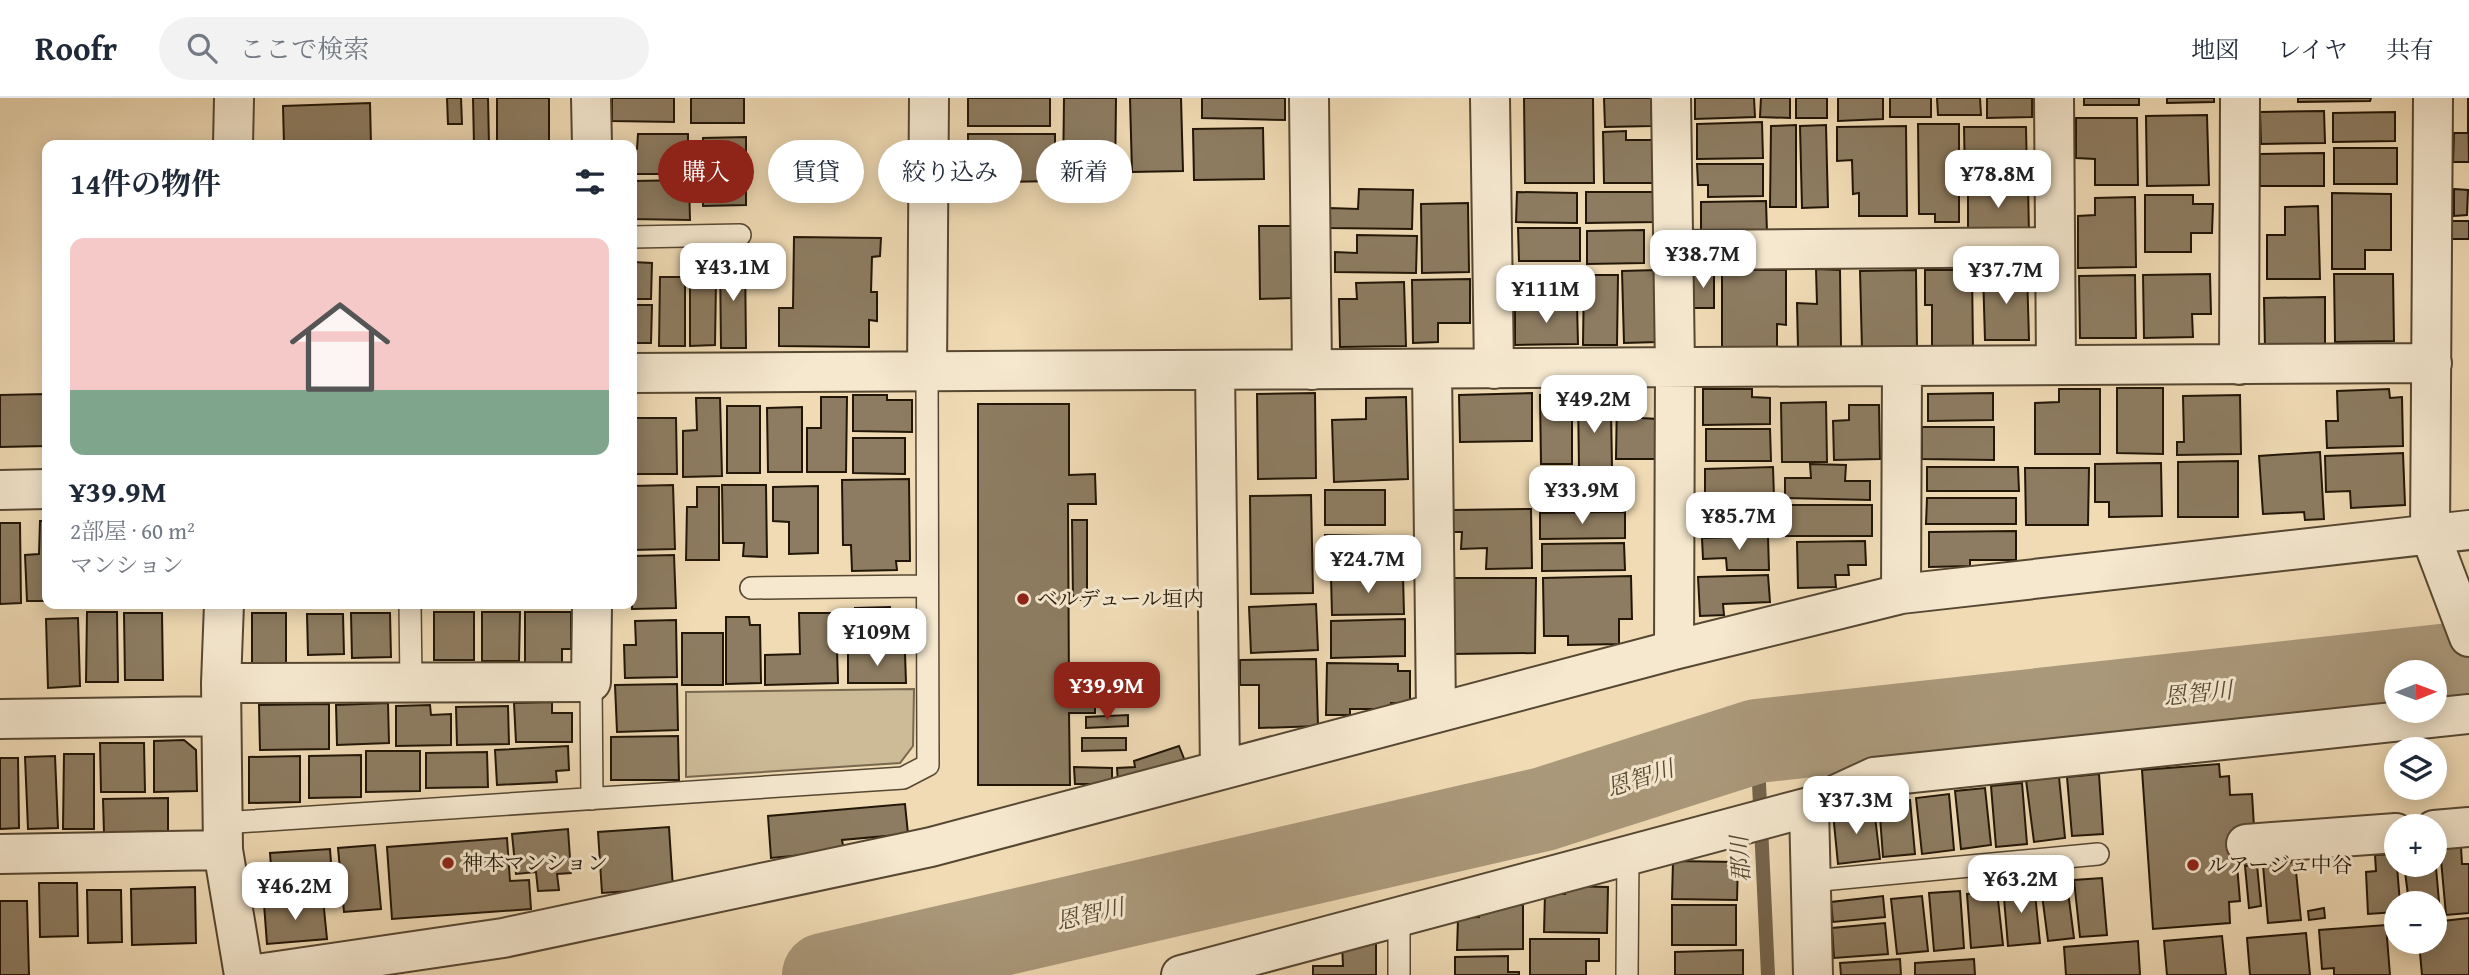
<!DOCTYPE html>
<html lang="ja">
<head>
<meta charset="utf-8">
<style>
  body { margin:0; font-family:"Gentium Book Plus","Noto Serif JP",serif; background:#f2f2f3; color:#1f2937; height:100vh; display:flex; flex-direction:column; font-size:26px; white-space:nowrap }
  * { box-sizing:border-box; margin:0 }
  p { font-size:23px; color:#747a83 }
  .icon { flex:none; width:38px; height:38px; fill:none; stroke:currentColor; stroke-width:2; stroke-linecap:round; stroke-linejoin:round }
  .map { position:relative; flex:1; overflow:hidden }
  .side { position:absolute; left:42px; top:42px; width:595px; height:469px; display:flex; flex-direction:column; background:#fff; border-radius:14px; box-shadow:0 4px 18px #0003 }
  .side>* { flex:none }
  .top-card { position:absolute; left:658px; top:42px; width:665px; height:63px; display:flex; gap:14px }
  .needle { width:46px; rotate:89deg }
  .tools { position:absolute; left:2384px; top:562px; display:grid; gap:14px }
  .tools a { display:grid; place-items:center; width:63px; height:63px; border-radius:50%; background:#fff; box-shadow:0 4px 18px #0003; font-size:35px }
  .price { position:absolute; translate:-50% -60px; padding:0 16px; border-radius:14px; background:#fff; color:#222; font-size:23px; line-height:46px; filter:drop-shadow(0 2px 4px #0008) }
  .price::after { content:''; position:absolute; left:50%; top:42px; width:21px; height:16px; margin-left:-10px; background:inherit; clip-path:polygon(0 0,100% 0,50% 100%) }
  .price.active { background:#8f2418; color:#fff }
  ul { padding:0; list-style:none }
  li { display:grid; align-content:center; gap:14px; height:371px; padding:0 28px }
  li+li { border-top:2px solid #e0e1e3 }
  li span { display:grid; place-items:center; height:217px; border-radius:14px; color:#555 }
  li>.icon { margin-inline-start:auto }
  span .icon { width:126px; height:126px; fill:#fffc; stroke-width:1 }
  li b { font-size:30px }
  h2 { display:flex; justify-content:space-between; align-items:center; height:84px; padding:0 28px; font-size:30px }
  .tag { padding:0 24px; border-radius:32px; background:#fff; box-shadow:0 4px 18px #0003; font-size:24px; line-height:63px }
  .tag.active { background:#8f2418; color:#fff }
  header { display:flex; align-items:center; gap:42px; box-sizing:border-box; height:98px; padding:0 35px; background:#fff; border-bottom:2px solid #e0e1e3 }
  header strong { font-size:33px }
  nav { display:flex; gap:38px; margin-inline-start:auto; font-size:24px }
  .search { width:490px; height:63px; background:#f2f2f3; display:flex; align-items:center; gap:18px; box-sizing:border-box; padding:0 24px; border-radius:38px; color:#747a83; font-size:26px }
  .map>svg:first-child { display:block }
  .green { fill:#cdba97; stroke:#78684f; stroke-width:2 }
  .lines { fill:none; stroke-linecap:round; stroke-linejoin:round }
  .stream { stroke:#74644c; stroke-width:14 }
  .river { stroke:#aa987a; stroke-width:84 }
  .building { fill:#8d7c61; stroke:#221607; stroke-width:2 }
  .service-casing { stroke:#564732; stroke-width:24 }
  .minor-casing { stroke:#564732; stroke-width:42 }
  .service { stroke:#f5e8cf; stroke-width:21 }
  .minor { stroke:#f5e8cf; stroke-width:38 }
  .poi-dot { fill:#8f2418; stroke:#f5e8cf; stroke-width:2.5 }
  .labels { text-anchor:middle; stroke-width:6; stroke-linejoin:round; paint-order:stroke }
  .poi-label { font-size:21px; fill:#221607; stroke:#f5e8cf; text-anchor:start }
  .water-label { font-size:23px; font-style:italic; fill:#584a35; stroke:#f5e8cf }
</style>
</head>
<body>
<header>
<strong>Roofr</strong>
<div class="search"><svg class="icon" aria-label="search" viewBox="0 0 24 24"><circle cx="10" cy="10" r="6"/><path d="M15 15l6 6"/></svg>ここで検索</div>
<nav><a>地図</a><a>レイヤ</a><a>共有</a></nav>
</header>
<div class="map">
<svg width="2469" height="877" viewBox="0 0 2469 877">
  <rect width="100%" height="100%" fill="#f0dbb5"/>
  <filter id="stains"><feTurbulence type="fractalNoise" baseFrequency=".00286" numOctaves="4"/><feColorMatrix values="0 0 0 0 .2 0 0 0 0 .09 0 0 0 0 .02 0 0 0 .5 -.17"/></filter>
  <radialGradient id="worn" r=".72"><stop offset=".6" stop-color="#630" stop-opacity="0"/><stop offset="1" stop-color="#630" stop-opacity=".3"/></radialGradient>
  <path class="green" d="M914 591 913 648 900 665 686 679V594Z"/>
  <g class="lines">
    <path class="stream" d="M1757 643 1768 877"/>
    <path class="river" d="M824 877 1544 711 1757 643 2469 565"/>
  </g>
  <path class="building" d="M447 0H461L462 26H448Z
    M473 0H488L489 47H474Z
    M497 0H549V47H497Z
    M612 0H674V24L612 23Z
    M691 0H744V25H691Z
    M968 0H1050V28H968Z
    M1064 0H1116L1115 85 1063 84Z
    M1130 0H1181L1183 73 1132 74Z
    M1202 0H1285V22L1202 20Z
    M1524 0H1593L1594 85H1525Z
    M1604 0H1651L1652 28 1605 29Z
    M1695 0H1754L1755 19 1695 21Z
    M1761 0H1790V20L1760 19Z
    M1796 0H1827V20H1796Z
    M1838 0H1883V21L1838 23Z
    M1890 0H1931V19H1890Z
    M1937 0H1980L1981 17H1938Z
    M1987 0H2032V19L1987 20Z
    M2084 0H2139V7H2084Z
    M2167 0H2214V4L2167 5Z
    M2298 0H2371L2370 3 2298 4Z
    M2468 0 2469 64H2453L2454 35H2468Z
    M370 5 371 47H284L283 8Z
    M2324 13 2325 45 2261 46 2260 14Z
    M2395 14V43L2333 44V15Z
    M2207 17 2209 87 2147 88 2146 18Z
    M2076 20H2137L2138 87H2095V61L2076 60Z
    M1762 24 1763 60 1697 61V26Z
    M1918 26H1959V124H1935V116H1919Z
    M1796 27V109H1770L1771 28Z
    M1826 27 1828 109 1802 110 1800 28Z
    M1906 28 1907 118H1859V95L1853 96 1852 62 1837 63V29Z
    M1964 29H2026L2027 78H1965Z
    M1263 30 1264 81 1194 82 1193 31Z
    M1626 33V42H1653V85H1604L1603 34Z
    M638 36H688V76H632V51H637Z
    M968 36H1055V83L1004 84V70H968Z
    M746 39V107L703 108V40Z
    M2334 50H2397V86H2334Z
    M2324 55V88H2260V56Z
    M1697 66H1763V98L1708 99V87H1698Z
    M689 82 690 122 632 121V83Z
    M1968 87H2028L2029 136 1968 137Z
    M1359 91 1413 92 1412 131 1329 130 1330 110 1358 111Z
    M2454 91 2468 92 2467 117 2454 118Z
    M1517 94 1577 95V125L1516 124Z
    M1586 94H1658L1657 124 1586 125Z
    M2332 95 2391 96V152H2365V171H2332Z
    M2145 97H2193V106H2213L2212 135H2191V154H2145Z
    M2135 99 2136 169 2078 170V118L2095 117V100Z
    M1766 103 1767 135 1701 136V104Z
    M1468 105 1469 174 1422 175 1421 106Z
    M2318 108 2320 181H2267V137H2285V109Z
    M2450 123H2469V141H2452Z
    M1259 128H1291V200L1260 201Z
    M1518 130H1580V163H1519Z
    M1644 132V165L1587 166V133Z
    M1357 137 1417 138 1416 175 1335 174V154L1357 155Z
    M794 139 881 140 880 158 872 159 871 194H877V223L869 222V249L779 248V210H793Z
    M745 160 746 250H721L720 161Z
    M632 164 652 165 651 201H632Z
    M1519 169 1578 170V201H1518Z
    M1816 171 1840 172 1841 249 1798 250 1797 205 1817 206Z
    M1657 172 1658 244 1624 245 1622 173Z
    M1722 172H1786V227L1777 226V252L1722 253Z
    M1916 172 1917 252H1862L1860 173Z
    M1925 172H1972L1973 252H1932V207H1925Z
    M2027 173 2029 242H1985L1983 174Z
    M1692 174H1714V210H1693Z
    M2210 176 2211 216H2192L2193 239 2144 240 2143 177Z
    M2334 176H2393L2394 243 2335 244Z
    M1584 177H1618L1617 247H1583Z
    M2135 177 2136 240H2080L2079 178Z
    M660 179H685V248H659Z
    M1470 181V225H1438V244L1413 245 1412 182Z
    M690 182H716L715 247 690 248Z
    M1404 184 1406 248 1340 249 1339 201H1357L1356 185Z
    M2325 199V250H2265L2264 200Z
    M1577 206 1578 246 1515 247V207Z
    M632 207H652L651 245H632Z
    M2117 290H2163V356L2117 355Z
    M1703 291H1752V299L1770 300V326L1703 327Z
    M2059 291H2100V356H2035V305L2059 304Z
    M2389 291 2390 300 2402 299 2403 348 2327 350 2326 323H2338L2337 293Z
    M1315 295 1316 380 1258 381 1257 296Z
    M1532 295V343L1460 344 1459 297Z
    M1993 295V322L1928 323V296Z
    M47 296V348L0 349V297Z
    M1559 296 1560 312 1572 311V366H1541L1540 297Z
    M853 297H887V302H912V334L853 333Z
    M2240 297 2241 356 2177 357V344H2184L2183 298Z
    M1578 298H1594V310L1611 311 1612 369 1579 370Z
    M821 299H847L846 374H807V330H821Z
    M1406 299 1408 381 1334 384 1332 322 1366 321V300Z
    M1617 299 1642 300V320L1657 321 1656 361H1616Z
    M696 300H720L722 378 683 379V333L697 332Z
    M1826 304 1827 364H1782L1781 305Z
    M978 306H1069V377L1095 376 1096 406H1068L1069 595 1095 596V615H1069L1070 687H978Z
    M1849 307H1879L1880 361 1834 362 1833 323 1849 322Z
    M727 308H760V375H727Z
    M802 309V374H768L767 310Z
    M632 320H676L677 376H632Z
    M1922 329H1994V362L1922 361Z
    M1706 331H1770L1771 363H1706Z
    M853 340H905V376L853 375Z
    M2320 354 2324 421 2305 422 2304 414 2263 416 2259 358Z
    M2403 355 2405 407 2351 410 2350 393 2326 394 2325 358Z
    M2238 363V419H2178V364Z
    M2161 365 2162 418 2109 419V404H2095V366Z
    M1810 366 1846 367 1845 383H1870V402L1785 400V380H1811Z
    M1773 369 1774 400 1705 401V371Z
    M1927 369H2018L2019 393H1927Z
    M2025 370H2089L2088 427H2026Z
    M1605 378V408L1547 409 1546 379Z
    M909 381 910 463H896L897 472 852 473 851 447H843L842 382Z
    M673 387 675 451 632 452V388Z
    M722 387H766L767 459 743 458 744 445H723Z
    M818 388V455L789 456V424L773 423V389Z
    M697 389H719V462H686L687 409H697Z
    M1325 392H1385V427H1325Z
    M1311 397 1313 495 1251 496 1250 398Z
    M1927 400H2016V426H1926Z
    M1773 407V433L1707 434 1706 408Z
    M1786 407H1872V438H1786Z
    M1531 411 1532 470 1486 471 1487 450 1461 451 1462 434H1452V412Z
    M1625 414V440L1540 441V415Z
    M1072 422H1087V502H1073Z
    M40 423H47V503H27L25 457 39 456Z
    M0 425H20L21 505 0 506Z
    M2016 433V462H1970V468L1929 469V434Z
    M1325 437 1382 438V474L1324 473Z
    M1768 438 1769 472H1727L1726 460 1703 461 1702 440Z
    M1865 443 1866 467H1848L1849 477H1835L1836 489 1798 490 1797 444Z
    M1624 445 1625 472 1542 473V446Z
    M674 457 676 510 632 511V458Z
    M1403 477 1404 516 1332 517 1331 479Z
    M1768 477 1770 504 1723 506 1724 517 1700 518 1698 479Z
    M1631 478 1632 521H1619V546L1568 547V538H1544L1543 480Z
    M1452 480H1536L1535 555 1451 556Z
    M271 506H335V509L271 510Z
    M485 506H560V508L485 510Z
    M1316 506 1318 552 1251 555 1249 509Z
    M890 509 889 525 914 524V547H856L855 510Z
    M87 514H117L118 584H86Z
    M434 514H474V562H434Z
    M482 514H520L519 563H482Z
    M525 514H571V551H562V565H525Z
    M124 515H162L163 582H125Z
    M252 515H286V566H252Z
    M351 515H390L391 559 352 560Z
    M799 515H836L838 585 765 587V557L800 556Z
    M307 516H343L344 556 308 557Z
    M726 519H749L750 527H760L761 585 726 586Z
    M78 520 80 588 48 590 46 521Z
    M1405 521V558L1331 560V523Z
    M676 522 677 579 625 580 624 547H636L635 523Z
    M682 535H723V587H682Z
    M848 555H905L906 585H848Z
    M1316 561 1318 628 1259 630V587H1240V562Z
    M1327 565 1398 566V573H1410V605H1391L1390 611H1350V617H1326Z
    M677 586 678 632 617 634 615 587Z
    M552 604V615H572V644H516L514 605Z
    M388 605 389 645 337 647 336 607Z
    M329 606V651L260 652 259 607Z
    M430 607 431 617 451 616V647L396 648V608Z
    M508 608 509 646 457 647 456 609Z
    M1128 617V628L1086 630V619Z
    M678 638 679 682H611V639Z
    M1082 640H1126V652L1082 653Z
    M184 642 196 652 197 693 154 694V643Z
    M100 645H144L145 694H101Z
    M568 648 569 672 556 673 557 684 497 687 495 652Z
    M1179 648 1187 668 1118 684 1117 670 1135 669 1134 663Z
    M366 653H420V693L366 694Z
    M487 654 488 689 426 690V655Z
    M64 656H94V731H63Z
    M361 657V699L309 700V658Z
    M55 658 58 730 28 731 25 659Z
    M300 658V704L249 705V659Z
    M0 660H18L19 730 0 731Z
    M2219 666 2220 679 2229 678 2230 697 2252 696 2254 729 2234 730 2240 803 2229 804 2230 825 2153 831 2142 672Z
    M1074 669 1112 670V686H1075Z
    M2099 676 2103 736 2072 738 2067 679Z
    M2059 679 2065 740 2034 744 2026 682Z
    M2022 685 2027 746 1996 749 1991 688Z
    M1985 690 1991 747 1961 751 1955 693Z
    M1949 696 1954 752 1922 756 1916 700Z
    M168 700V733L104 735 103 701Z
    M1910 702 1915 756 1883 759 1879 705Z
    M905 706 908 736 842 742 844 753 771 760 768 718Z
    M1874 710 1880 761 1838 766 1833 715Z
    M669 729 673 790 602 795 598 734Z
    M568 731 571 775 557 776 559 792 538 793 536 774 516 776 512 736Z
    M507 740 510 783 529 782 531 811 392 821 387 749Z
    M375 747 381 811 344 814 338 750Z
    M2461 749 2462 766H2469V815L2446 817 2440 751Z
    M330 751 333 792 273 796 270 755Z
    M2396 756 2400 805H2396V814L2368 816 2366 774 2376 773 2375 757Z
    M2435 758 2440 815H2434V805H2409L2404 766H2434Z
    M1673 763 1738 764 1737 802 1672 801Z
    M2295 764 2301 822 2268 825 2263 767Z
    M2257 767 2261 808 2249 810 2245 768Z
    M2102 780 2107 837 2080 839 2074 782Z
    M39 785H77L78 838 40 839Z
    M2034 786 2040 845 2008 848 2003 788Z
    M2067 786 2074 840 2048 843 2041 789Z
    M1565 788 1608 789 1607 835 1544 834 1545 795 1565 796Z
    M195 789 196 845 132 847 131 791Z
    M87 792H121L122 844 88 845Z
    M1960 793 1964 850 1934 853 1929 795Z
    M1997 793 2003 847 1971 850 1967 796Z
    M1883 798 1885 819 1833 824 1831 804Z
    M1922 798 1928 853 1897 856 1891 801Z
    M323 801 327 841 267 846 264 806Z
    M0 803H27L29 877H0Z
    M1479 807H1523V851L1457 852 1458 820 1479 819Z
    M1672 807H1736V847H1672Z
    M2324 810 2325 820 2309 822 2308 813Z
    M2469 820V877H2422L2419 844H2434V824Z
    M1885 825 1888 856 1834 860 1832 830Z
    M2386 827 2390 877H2334V870L2322 871 2319 832Z
    M2306 835 2310 877H2250L2247 840Z
    M2222 838 2226 877H2167L2164 843Z
    M1530 841H1599V863H1586V877H1530Z
    M2138 843 2140 877H2066L2064 849Z
    M1342 845H1376V877H1313V868H1343Z
    M1743 852V877H1675V854Z
    M1508 858V874H1519V877H1455V859Z
    M1900 861 1901 877H1841L1840 865Z
    M1974 861 1975 877H1915V865Z"/>
  <g class="lines">
    <g class="service-casing">
      <path id="service" d="M632 139 740 137
        M751 490 927 488
        M410 506 411 585
        M591 584 592 701
        M222 725 903 680 928 667 927 274
        M1811 783 2098 756
        M1399 819V877
        M1627 877 1628 758"/>
    </g>
    <g class="minor-casing">
      <path id="minor" d="M591 0 592 47
        M1309 0 1312 272
        M1490 0 1494 271
        M1671 0 1675 269 1674 552
        M2054 0 2056 267
        M2433 0 2430 436 2469 539
        M233 47 234 0
        M1673 152 2055 149
        M2239 267 2240 0
        M1432 271 1436 615
        M1215 272 1220 672
        M927 274 929 0
        M632 275 2432 265
        M0 392 47 391
        M1901 496 1902 268
        M224 506 221 585 223 752 244 877
        M221 585 591 584 592 506
        M0 621 221 618
        M1809 709 1813 877
        M2434 732 2469 729
        M2246 746 2396 735
        M0 756 223 752
        M251 877 503 840 931 749 1674 552 1901 496 2469 432
        M1181 877 1809 709 1874 679 2469 616"/>
    </g>
    <use href="#service" class="service"/>
    <use href="#minor" class="minor"/>
  </g>
  <g class="poi-dot">
    <circle cx="1023" cy="501" r="7"/>
    <circle cx="448" cy="765" r="7"/>
    <circle cx="2193" cy="767" r="7"/>
  </g>
  <g class="labels">
    <g class="poi-label">
      <text x="1037" y="508">ベルデュール垣内</text>
      <text x="462" y="772">神本マンション</text>
      <text x="2207" y="774">ルアージュ中谷</text>
    </g>
    <g class="water-label">
      <text transform="translate(2198 595) rotate(-6)" y="8">恩智川</text>
      <text transform="translate(1640 680) rotate(-18)" y="8">恩智川</text>
      <text transform="translate(1740 761) rotate(-93)" y="8">郡川</text>
      <text transform="translate(1090 816) rotate(-13)" y="8">恩智川</text>
    </g>
  </g>
  <rect width="100%" height="100%" filter="url(#stains)"/>
  <rect width="100%" height="100%" fill="url(#worn)"/>
</svg>
<div class="tools">
<a><svg class="needle" viewBox="-14 -14 28 28"><path d="M0-13l5 13h-10z" fill="#e53935"/><path d="M0 13l5-13h-10z" fill="#747a83"/></svg></a>
<a><svg class="icon" aria-label="layers" viewBox="0 0 24 24"><path d="M12 4l9 5-9 5-9-5zM3 14l9 5 9-5"/></svg></a>
<a>+</a>
<a>−</a>
</div>
<b class="price" style="left:1998px;top:112px">¥78.8M</b>
<b class="price" style="left:1703px;top:192px">¥38.7M</b>
<b class="price" style="left:733px;top:205px">¥43.1M</b>
<b class="price" style="left:2006px;top:208px">¥37.7M</b>
<b class="price" style="left:1546px;top:227px">¥111M</b>
<b class="price" style="left:1594px;top:337px">¥49.2M</b>
<b class="price" style="left:1582px;top:428px">¥33.9M</b>
<b class="price" style="left:1739px;top:454px">¥85.7M</b>
<b class="price" style="left:1368px;top:497px">¥24.7M</b>
<b class="price" style="left:877px;top:570px">¥109M</b>
<b class="price active" style="left:1107px;top:624px">¥39.9M</b>
<b class="price" style="left:1856px;top:738px">¥37.3M</b>
<b class="price" style="left:2021px;top:817px">¥63.2M</b>
<b class="price" style="left:295px;top:824px">¥46.2M</b>
<div class="top-card">
<a class="tag active">購入</a>
<a class="tag">賃貸</a>
<a class="tag">絞り込み</a>
<a class="tag">新着</a>
</div>
<section class="side">
<h2>14件の物件<svg class="icon" aria-label="filters" viewBox="0 0 24 24"><path d="M4 7h16M4 17h16"/><circle cx="9" cy="7" r="2"/><circle cx="15" cy="17" r="2"/></svg></h2>
<ul>
<li><span style="background:linear-gradient(#f6c9c9 70%,#7fa58c 0)"><svg class="icon" aria-label="home" viewBox="0 0 24 24"><path d="M3 11l9-7 9 7M6 9v11h12V9"/></svg></span><div><b>¥39.9M</b><p>2部屋 · 60 m²</p><p>マンション</p></div></li>
</ul>
</section>
</div>
</body>
</html>
